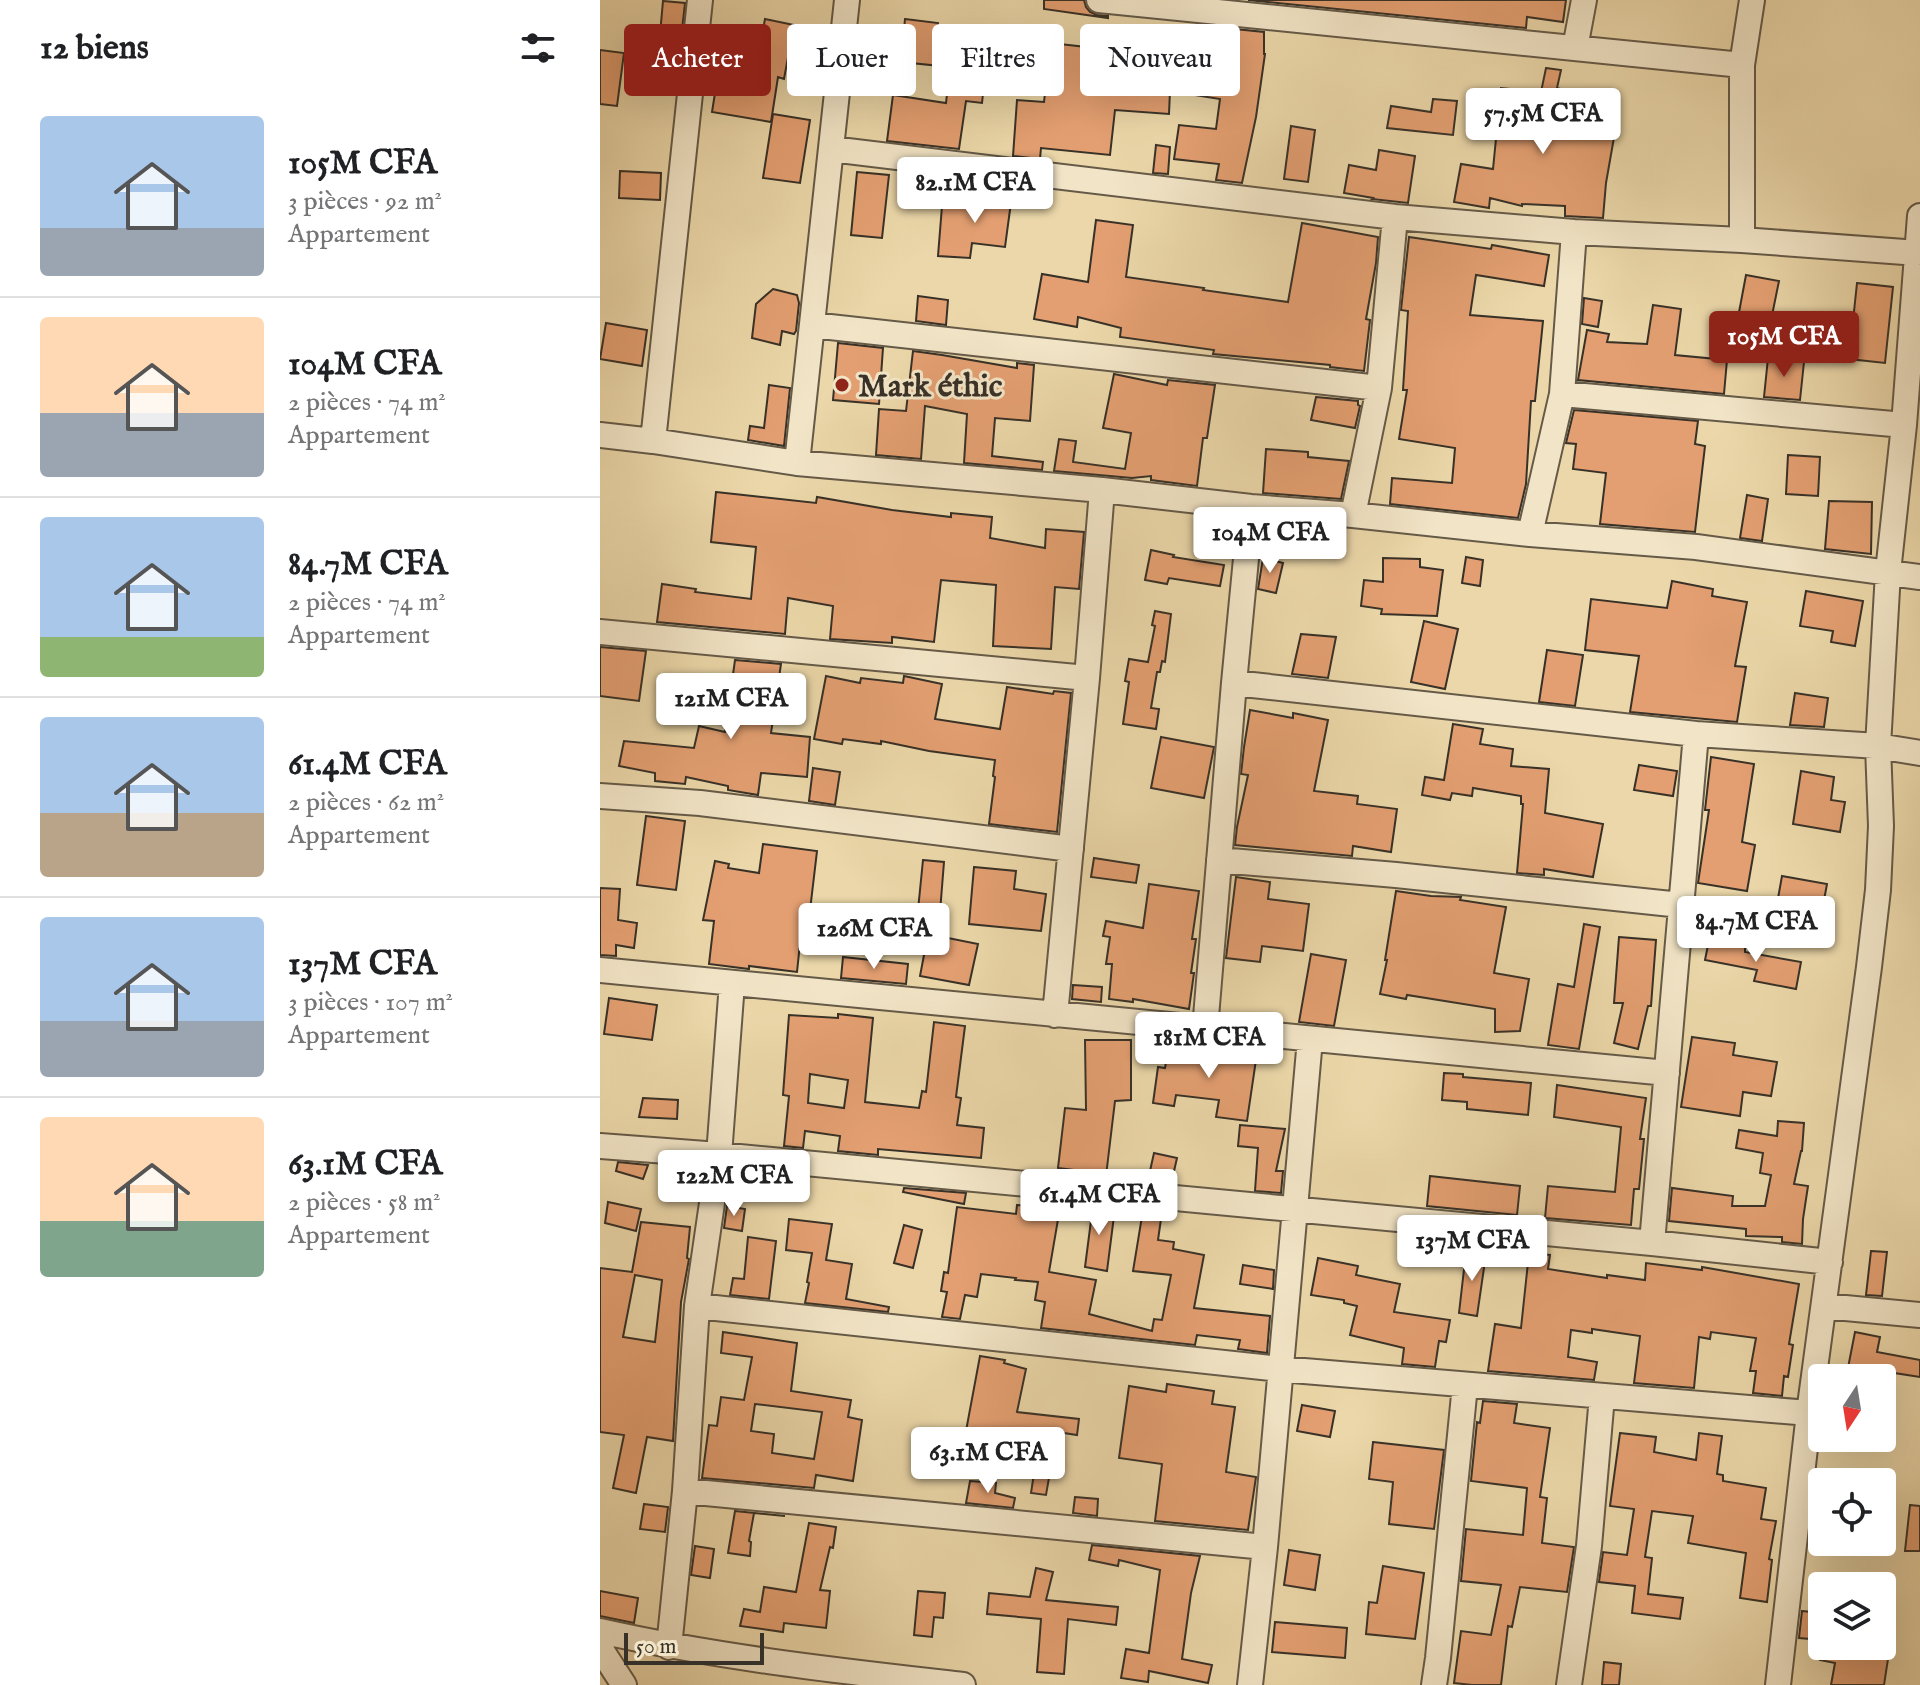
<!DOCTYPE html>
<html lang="fr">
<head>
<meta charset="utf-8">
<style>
  body { margin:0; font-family:"IM FELL English",serif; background:#f2f2f2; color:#202124; height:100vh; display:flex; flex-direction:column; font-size:30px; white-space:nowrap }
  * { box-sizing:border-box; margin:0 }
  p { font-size:26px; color:#757577 }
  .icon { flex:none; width:44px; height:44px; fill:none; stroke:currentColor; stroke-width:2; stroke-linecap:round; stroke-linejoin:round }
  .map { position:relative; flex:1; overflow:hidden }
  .panel { display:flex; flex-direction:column; background:#fff; width:600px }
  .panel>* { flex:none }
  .guide { position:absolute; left:24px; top:24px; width:760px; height:72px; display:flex; gap:16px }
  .needle { width:52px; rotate:192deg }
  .fabs { position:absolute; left:1208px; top:1364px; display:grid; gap:16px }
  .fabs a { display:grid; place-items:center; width:88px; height:88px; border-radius:8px; background:#fff; box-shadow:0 8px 32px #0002; font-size:40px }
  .scale { position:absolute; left:24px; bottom:20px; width:140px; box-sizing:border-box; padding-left:8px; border:4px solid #383127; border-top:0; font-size:22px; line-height:28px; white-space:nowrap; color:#383127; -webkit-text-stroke:6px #f2e5c7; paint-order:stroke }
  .price { position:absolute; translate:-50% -68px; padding:0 18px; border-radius:8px; background:#fff; color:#222; font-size:26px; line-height:52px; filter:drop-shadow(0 2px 4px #0008) }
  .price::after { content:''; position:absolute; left:50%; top:48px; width:24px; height:18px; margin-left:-12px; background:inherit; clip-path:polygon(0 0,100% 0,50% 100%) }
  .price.on { background:#8f2418; color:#fff }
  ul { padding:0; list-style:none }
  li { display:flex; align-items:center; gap:24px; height:200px; padding:0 40px }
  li+li { border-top:2px solid #e0e0e0 }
  li span { display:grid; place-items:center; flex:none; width:224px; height:160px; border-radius:8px; color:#555 }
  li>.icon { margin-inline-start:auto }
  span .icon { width:96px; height:96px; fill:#fffc; stroke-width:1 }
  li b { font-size:34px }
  h2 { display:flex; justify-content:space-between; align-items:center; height:96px; padding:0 40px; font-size:34px }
  .pill { padding:0 28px; border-radius:8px; background:#fff; box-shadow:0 8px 32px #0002; font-size:28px; line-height:72px }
  .pill.on { background:#8f2418; color:#fff }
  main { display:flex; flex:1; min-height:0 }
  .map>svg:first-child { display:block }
  .building { fill:#e39f71; stroke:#383127; stroke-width:2; fill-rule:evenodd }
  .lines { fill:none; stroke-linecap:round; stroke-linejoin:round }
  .minor-casing { stroke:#655a48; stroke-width:28 }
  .minor { stroke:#f2e5c7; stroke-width:24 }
  .poi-dot { fill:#8f2418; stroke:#f2e5c7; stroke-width:3 }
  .labels { text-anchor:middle; stroke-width:6; stroke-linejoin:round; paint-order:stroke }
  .poi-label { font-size:32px; font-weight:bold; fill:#383127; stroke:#f2e5c7; text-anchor:start }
</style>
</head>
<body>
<main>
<section class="panel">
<h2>12 biens<svg class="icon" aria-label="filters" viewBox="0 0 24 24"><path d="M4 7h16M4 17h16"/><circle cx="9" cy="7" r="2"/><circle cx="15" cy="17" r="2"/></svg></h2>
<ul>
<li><span style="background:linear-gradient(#a9c7e8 70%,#9aa5b1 0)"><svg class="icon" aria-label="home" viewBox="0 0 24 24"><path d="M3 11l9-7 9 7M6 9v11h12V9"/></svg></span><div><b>105M CFA</b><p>3 pièces · 92 m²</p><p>Appartement</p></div></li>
<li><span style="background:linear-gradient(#ffd9b3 60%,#9aa5b1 0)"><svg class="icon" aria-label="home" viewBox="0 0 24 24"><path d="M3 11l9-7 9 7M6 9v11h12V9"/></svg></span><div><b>104M CFA</b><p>2 pièces · 74 m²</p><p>Appartement</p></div></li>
<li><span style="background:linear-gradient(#a9c7e8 75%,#8fb573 0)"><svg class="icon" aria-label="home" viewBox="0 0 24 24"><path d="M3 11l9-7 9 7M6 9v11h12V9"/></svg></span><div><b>84.7M CFA</b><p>2 pièces · 74 m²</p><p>Appartement</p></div></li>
<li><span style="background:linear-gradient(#a9c7e8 60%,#b9a48a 0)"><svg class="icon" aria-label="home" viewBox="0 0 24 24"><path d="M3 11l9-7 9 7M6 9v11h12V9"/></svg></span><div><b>61.4M CFA</b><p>2 pièces · 62 m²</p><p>Appartement</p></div></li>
<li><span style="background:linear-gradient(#a9c7e8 65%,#9aa5b1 0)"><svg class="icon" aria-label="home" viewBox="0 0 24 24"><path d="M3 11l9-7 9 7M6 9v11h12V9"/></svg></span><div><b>137M CFA</b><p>3 pièces · 107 m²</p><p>Appartement</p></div></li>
<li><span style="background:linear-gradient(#ffd9b3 65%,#7fa58c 0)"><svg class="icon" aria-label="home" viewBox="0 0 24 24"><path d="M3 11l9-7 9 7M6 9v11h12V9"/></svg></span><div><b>63.1M CFA</b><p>2 pièces · 58 m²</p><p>Appartement</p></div></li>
</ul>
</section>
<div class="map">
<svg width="1320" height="1685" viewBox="0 0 1320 1685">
  <rect width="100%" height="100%" fill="#ebd7a9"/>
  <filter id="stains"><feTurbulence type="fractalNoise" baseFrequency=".0025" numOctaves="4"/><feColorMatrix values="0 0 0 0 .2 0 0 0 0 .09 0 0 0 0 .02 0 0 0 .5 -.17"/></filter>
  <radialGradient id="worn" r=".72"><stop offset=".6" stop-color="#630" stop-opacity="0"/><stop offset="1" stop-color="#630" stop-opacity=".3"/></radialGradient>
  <path class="building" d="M444 0H484L486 7 490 12 497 15 508 16V18L444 9Z
    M648 0H966L963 22 927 17 926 28Z
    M63 1 85 3 75 92 55 90Z
    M165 19 194 25 184 79 178 77 171 122 112 112 119 68 155 73Z
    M305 19 338 23 337 32 389 37 382 103 366 101 359 149 287 141 293 95 346 103 350 67 301 62Z
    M625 28 664 32V54H665L656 117 642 183 616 180 619 164 574 159 579 125 616 129 620 99 570 91 569 114 515 110 510 155 441 148 440 159 413 156 417 100 444 102 451 43 486 47V50L544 60 548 34 581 40 576 73 623 81 631 30H625Z
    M0 50 24 53 17 106 0 104Z
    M946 68 961 70 957 88 964 90 960 112 975 114 974 119 1016 126 1006 183 1003 218 965 216V206L922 204V206L890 198 889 208 854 202 861 164 893 169 901 88 941 92Z
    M833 99 857 101 853 135 787 128 791 106 831 112Z
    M173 114 210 120 200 183 163 178Z
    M691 126 715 130 708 182 684 179Z
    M556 145 570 147 568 174 553 173Z
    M779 150 815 156 808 203 772 199 773 198 744 193 749 165 776 170Z
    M20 171 61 173 60 200 19 198Z
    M257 172 289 175 282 238 251 235Z
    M378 191 412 195 405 247 372 243 370 258 338 256 342 206 376 209Z
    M496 220 533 225 526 277 604 288 603 290 688 302 702 223 778 237 776 263 766 319 770 320 764 371 730 367V365L613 354 614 350 520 337 521 328 478 317 477 327 434 319 442 274 488 282Z
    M809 237 891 249 892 245 949 255 944 286 876 275 870 315 943 321 935 401H931L926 484 918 518 790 504 792 478 852 483 855 448 799 439 807 390H803L808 311 801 310Z
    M1146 275 1179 281 1166 345 1134 339Z
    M1257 283 1293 287 1285 363 1249 359Z
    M173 289 197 295 199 303 196 331 194 334 182 331 180 345 152 338 156 304Z
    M318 296 348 300 346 325 316 321Z
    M984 298 1002 301 998 327 982 324Z
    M1053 305 1081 309 1075 355 1127 360 1124 394 978 380 987 330 1009 334 1007 342 1047 344Z
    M6 323 47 330 42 366 0 359Z
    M238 343 283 348 279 404 233 400Z
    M313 351 342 355 417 368V363L434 365 430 421 395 418 392 456 443 462 442 470 364 463 367 414 325 406 321 459 276 455 279 409 306 411Z
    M1168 358 1204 362 1200 400 1164 397Z
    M514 374 567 385 568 380 615 385 607 438H603L597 486 551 480V476L532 478 454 471 459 439 476 441 473 462 525 469 531 433 503 428Z
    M169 385 190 388 184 446 148 440 150 426 164 428Z
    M716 397 758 401V405L760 406 755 428 711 420Z
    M974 410 1098 421 1095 444 1105 446 1095 532 1000 524 1006 473 973 469 976 444 966 443Z
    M666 449 708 452V457L749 461 741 499 663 493Z
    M1188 455 1220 457 1218 496 1186 494Z
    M116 492 216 503 217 497 292 510 351 517V513L392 517 390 538 445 548 446 529 484 532 479 589 455 587 451 649 393 646 396 585 341 580 334 642 292 637V643L230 639 233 606 188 598 185 634 57 622 62 584 96 589 95 592 151 599 156 547 111 542Z
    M1147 495 1168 499 1162 541 1140 538Z
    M1229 501 1272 502 1271 554 1225 549Z
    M551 550 574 555 573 557 624 565 620 586 569 578 567 584 545 580Z
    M866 557 883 560 880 586 862 583Z
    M663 558 683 563 676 593 658 589Z
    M783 558 820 559V567L843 570 837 616 781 614 782 609 761 606 764 580 783 582Z
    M1072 581 1113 589 1112 596 1147 602 1135 666 1146 667 1137 722 1030 712 1039 656 985 650 991 599 1067 608Z
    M1206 591 1263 601 1255 646 1231 642 1233 631 1200 626Z
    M555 611 571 614 565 662 562 661 560 672H557L551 708 559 709 556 729 523 724 529 682 525 681 529 659 548 662 555 626 552 625Z
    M824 621 858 629 845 689 811 682Z
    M701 634 736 637 728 678 692 674Z
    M0 647 46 651 39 701 0 696Z
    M947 650 983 655 975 706 939 702Z
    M135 660 181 664 171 733 210 737 207 777 161 773 158 795 128 790V786L86 777 85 784 55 781V773L19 766 24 741 94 748 99 726 125 732Z
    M226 676 260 683 261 678 303 683 304 676 342 684 335 719 400 729 407 687 453 694 454 691 471 693 457 832 389 824 395 777 393 776 395 760 329 751 281 741V744L243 739 242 744 214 739Z
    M1195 693 1228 698 1224 727 1190 725Z
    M650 710 693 718V713L728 720 714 791 758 796 757 804 797 809 791 852 753 846 752 856 635 845 637 827 648 775 641 774 644 747Z
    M853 724 883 729 880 744 913 749 911 766 949 769 945 813 1003 824 993 877 944 869V875L917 873 923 804H921V796L873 788 872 796 852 793 850 800 822 795 825 777 844 780Z
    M561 737 614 747 604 798 551 788Z
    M1111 757 1154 764 1142 842 1155 845 1147 891 1098 883 1109 810H1105Z
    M1039 765 1077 771 1073 796 1034 790Z
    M213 768 240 772 235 805 209 801Z
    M1201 771 1234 777 1231 800 1245 802 1240 832 1193 824Z
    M46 816 85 821 76 890 37 885Z
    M163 844 217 851 209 919 239 925 235 942 201 934 197 972 149 966V969L109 964 114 921 103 920 115 861 129 864 128 868 159 873Z
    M494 858 539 865 536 883 491 877Z
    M323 860 344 862 340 912 318 910Z
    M374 867 416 871 414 889 446 894 441 931 369 924Z
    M1182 876 1227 884 1222 911 1177 904Z
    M636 877 670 882 668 899 709 904 703 951 662 946 660 962 626 958Z
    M549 884 599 891 592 939H596L591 973H594L589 1009 533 999V1002L509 999 512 964H506L510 937 503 936 506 921 543 928Z
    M0 888 20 889 18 920 37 923 34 948 16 945V956L0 955Z
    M796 891 831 896 861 897 860 900 906 907 894 973 929 979 920 1031 895 1032V1009L807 995 806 999 780 994 787 960H785Z
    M984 924 1000 927 979 1049 948 1045 958 984 974 987Z
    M328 934 378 944 369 985 320 976Z
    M1019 937 1056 940 1051 1006H1048L1038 1049 1014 1043 1023 1003H1014Z
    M1109 940 1145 947V952L1201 962 1196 989 1154 981 1157 970 1105 960Z
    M711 954 746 960 734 1026 699 1022Z
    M243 957 308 964 306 984 241 978Z
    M473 985 502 987 501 1002 472 999Z
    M9 998 57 1005 52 1040 4 1034Z
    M238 1014 273 1018 265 1102 319 1108 322 1091 326 1092 334 1022 365 1026 356 1097 361 1098 357 1125 384 1128 381 1158 278 1149V1155L238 1151 240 1136 205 1131 203 1148 184 1146 189 1096 183 1095 189 1015 238 1018ZM210 1074 248 1080 244 1108 208 1103Z
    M1092 1037 1135 1043 1133 1055 1177 1062 1171 1096 1143 1092 1140 1116 1081 1107Z
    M485 1040H531V1100L515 1101 506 1176 489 1175V1172L458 1168 465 1108 486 1110Z
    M619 1047 657 1053 647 1121 616 1117 619 1100 576 1095 574 1106 553 1103 558 1067 565 1068 568 1051 618 1055Z
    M844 1073 863 1074V1077L931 1083 928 1115 867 1109V1102L842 1100Z
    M957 1085 1046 1098 1040 1139H1044L1039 1189H1034L1031 1225 945 1218 948 1186 1015 1192 1021 1127 954 1117Z
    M43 1098 78 1100 77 1119 39 1117Z
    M1178 1121 1204 1123 1202 1151H1201L1194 1184 1208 1186 1203 1219 1202 1244 1182 1242V1237L1146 1236V1229L1069 1221 1072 1188 1133 1196 1132 1206H1165L1171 1175 1160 1173 1163 1153 1136 1148 1139 1130 1177 1136Z
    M640 1125 685 1129 676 1171H683L681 1193 655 1191 658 1148 638 1146Z
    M554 1153 577 1158 572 1180 566 1179V1182L548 1180Z
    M18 1162 48 1165 43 1179 16 1171Z
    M830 1176 920 1186 917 1215 827 1206Z
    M304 1188 366 1193 364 1204 303 1192Z
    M434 1200 461 1202 449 1272 496 1280 489 1314 552 1331 554 1319 562 1320 571 1275 533 1271 543 1210 562 1212 558 1240 574 1242 573 1249 604 1255 594 1308 670 1316 667 1353 638 1349 640 1340 597 1335 595 1345 441 1328 445 1302 435 1300 438 1282 415 1280 416 1278 381 1274 377 1297 365 1295 360 1319 342 1317 347 1292 341 1291 344 1272 348 1273 357 1207 416 1214 417 1205 434 1206Z
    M8 1202 41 1209 36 1231 5 1223Z
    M485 1205 513 1207 512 1215 514 1216 507 1271 485 1267 492 1213 484 1211Z
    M127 1206 145 1209 142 1231 124 1228Z
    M189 1219 232 1224 226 1260 252 1264 246 1299 289 1307 288 1312 205 1303 209 1283 207 1282 212 1253 186 1250Z
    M41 1222 90 1227 87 1258 89 1259 81 1302 73 1441 47 1437 36 1493 13 1488 24 1435 0 1432V1268L32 1272ZM35 1275 62 1280 55 1342 23 1337Z
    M304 1225 322 1230 313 1268 294 1263Z
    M148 1237 176 1241 169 1299 130 1295 133 1278 144 1279Z
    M1271 1251 1287 1252 1282 1296 1266 1295Z
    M866 1252 886 1254 877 1316 859 1313Z
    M929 1253 950 1255 948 1269 1007 1278V1275L1045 1280 1046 1263 1102 1270V1267L1199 1284 1189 1344 1193 1345 1188 1377 1184 1376 1182 1396 1153 1393 1156 1371H1150L1156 1338 1111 1332 1110 1339 1099 1337 1094 1388 1034 1383 1040 1336 992 1329V1333L971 1330 968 1357 997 1362 994 1380 888 1371 895 1324 921 1328Z
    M718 1258 758 1266 756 1275 800 1284 794 1312 850 1320 846 1342 839 1341 835 1367 802 1364 804 1348 750 1335 757 1306 744 1303V1300L711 1295Z
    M643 1265 674 1270 673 1289 640 1284Z
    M123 1332 197 1343 191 1391 251 1400 248 1417 262 1420 253 1481 216 1475 214 1488 102 1478 109 1425 117 1426 121 1397 144 1400 152 1357 121 1353ZM155 1404 222 1412 214 1459 172 1453 174 1434 151 1431Z
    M1255 1332 1280 1337 1277 1352 1320 1360V1377L1294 1373 1293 1378H1246Z
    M380 1356 405 1360 404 1363 426 1369 417 1412 479 1419 477 1435 457 1432 446 1495 431 1493 435 1467 429 1466 432 1450 390 1442 389 1447 350 1443 351 1429 366 1431Z
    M567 1384 614 1391 612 1404 635 1407 626 1472 656 1477 648 1530 555 1521 562 1464 519 1458 529 1386 566 1392Z
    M883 1401 917 1404 914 1423 950 1428 940 1497 947 1498 942 1543 974 1547 967 1592 920 1587 912 1627 908 1626 901 1685H872L854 1683 861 1631 891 1635 901 1585 861 1581 866 1529 923 1535 927 1488 871 1481 877 1422 880 1423Z
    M702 1405 735 1411 730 1437 697 1431Z
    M1020 1433 1056 1437 1054 1452 1096 1460 1099 1433 1122 1436 1117 1474 1123 1475V1481L1166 1488 1161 1519 1176 1521 1169 1559 1172 1560 1167 1602 1140 1598 1146 1553 1088 1543 1093 1516 1052 1511 1045 1557 1052 1558 1048 1594 1083 1598 1080 1619 1032 1613 1035 1586 999 1582 1003 1552 1027 1555 1034 1509 1010 1506Z
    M773 1442 844 1450 834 1529 789 1524 793 1482 769 1479Z
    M370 1481 396 1483 395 1493 415 1498 413 1508 366 1503Z
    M475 1497 498 1499 497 1516 473 1513Z
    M44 1504 68 1507 65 1532 40 1529Z
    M1310 1505 1320 1506V1551H1305Z
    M135 1511 185 1516 154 1513 149 1541 151 1542 150 1556 128 1553Z
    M209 1523 236 1527 233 1548 230 1547 220 1590 230 1591 226 1628 184 1623 183 1632 140 1626 144 1609 160 1612 164 1587 196 1592Z
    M492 1545 600 1556 591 1593 582 1659 612 1665 608 1683 549 1671 548 1682 521 1678 526 1649 549 1653 560 1570 519 1560 518 1566 489 1560Z
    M95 1546 114 1549 110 1578 91 1575Z
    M689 1550 720 1555 715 1590 684 1585Z
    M783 1566 824 1573 815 1639 766 1634 769 1602 777 1603Z
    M436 1568 453 1572 446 1600 518 1607 516 1625 468 1619 464 1674 437 1672 441 1619 387 1614 389 1593 430 1597Z
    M0 1591 38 1598 34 1623 0 1616Z
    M318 1591 345 1593 343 1618 334 1617 332 1637 314 1635Z
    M1202 1611 1222 1613V1640L1199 1638Z
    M675 1622 747 1628 745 1658 672 1652Z
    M1223 1646H1290L1284 1685H1231L1235 1663 1220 1660Z
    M1004 1662 1021 1664 1019 1685H1002Z"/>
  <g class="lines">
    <g class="minor-casing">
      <path id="minor" d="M499 0 1142 65
        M975 48 984 0
        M231 149 795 217 974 232 1142 240 1318 253
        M1142 240V65L1152 0
        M212 325 779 388
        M962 394 1304 425
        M0 435 53 441 197 463 502 490 651 507 753 515 930 534 1096 547 1320 577
        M53 441 100 0
        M197 463 247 0
        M753 515 779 388 795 217
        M930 534 962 394 974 232
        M0 632 487 678
        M634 683 1096 734 1278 746 1320 753
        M0 796 100 803 471 849
        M619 860 796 875 1081 905
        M0 970 1067 1073
        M455 1015 487 678 502 490
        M605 1029 634 683 651 507
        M0 1146 119 1155 1052 1243 1230 1262
        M1052 1243 1096 734
        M97 1306 680 1369 1209 1413
        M1224 1306 1320 1315
        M85 1491 665 1547
        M0 1631C120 1658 241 1671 363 1685
        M69 1647 85 1491 97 1306 119 1155 132 983
        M0 1648 24 1685
        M650 1685 665 1547 710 1039
        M834 1685 838 1658 865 1385
        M969 1685 989 1546 1002 1396
        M1178 1685 1209 1413 1269 967 1278 890 1281 826 1278 746 1288 572 1304 425 1320 216"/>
    </g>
    <use href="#minor" class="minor"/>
  </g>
  <circle class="poi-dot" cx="242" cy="385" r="8"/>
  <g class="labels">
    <g class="poi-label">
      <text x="258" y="396">Mark éthic</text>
    </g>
  </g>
  <rect width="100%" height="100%" filter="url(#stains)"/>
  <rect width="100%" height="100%" fill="url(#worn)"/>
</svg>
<div class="fabs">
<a><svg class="needle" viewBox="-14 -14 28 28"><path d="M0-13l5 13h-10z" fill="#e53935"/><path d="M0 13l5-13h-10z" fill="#757577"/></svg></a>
<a><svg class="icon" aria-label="locate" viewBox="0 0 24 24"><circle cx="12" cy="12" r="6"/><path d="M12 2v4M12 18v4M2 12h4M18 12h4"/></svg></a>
<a><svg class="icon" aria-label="layers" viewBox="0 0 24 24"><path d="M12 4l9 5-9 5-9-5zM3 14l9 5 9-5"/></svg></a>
</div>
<div class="scale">50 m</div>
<b class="price" style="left:943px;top:156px">57.5M CFA</b>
<b class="price" style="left:375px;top:225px">82.1M CFA</b>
<b class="price on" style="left:1184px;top:379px">105M CFA</b>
<b class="price" style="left:670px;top:575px">104M CFA</b>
<b class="price" style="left:131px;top:741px">121M CFA</b>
<b class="price" style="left:1156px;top:964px">84.7M CFA</b>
<b class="price" style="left:274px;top:971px">126M CFA</b>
<b class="price" style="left:609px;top:1080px">181M CFA</b>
<b class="price" style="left:134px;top:1218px">122M CFA</b>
<b class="price" style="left:499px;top:1237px">61.4M CFA</b>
<b class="price" style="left:872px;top:1283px">137M CFA</b>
<b class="price" style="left:388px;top:1495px">63.1M CFA</b>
<div class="guide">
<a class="pill on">Acheter</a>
<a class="pill">Louer</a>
<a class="pill">Filtres</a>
<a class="pill">Nouveau</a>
</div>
</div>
</main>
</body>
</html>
